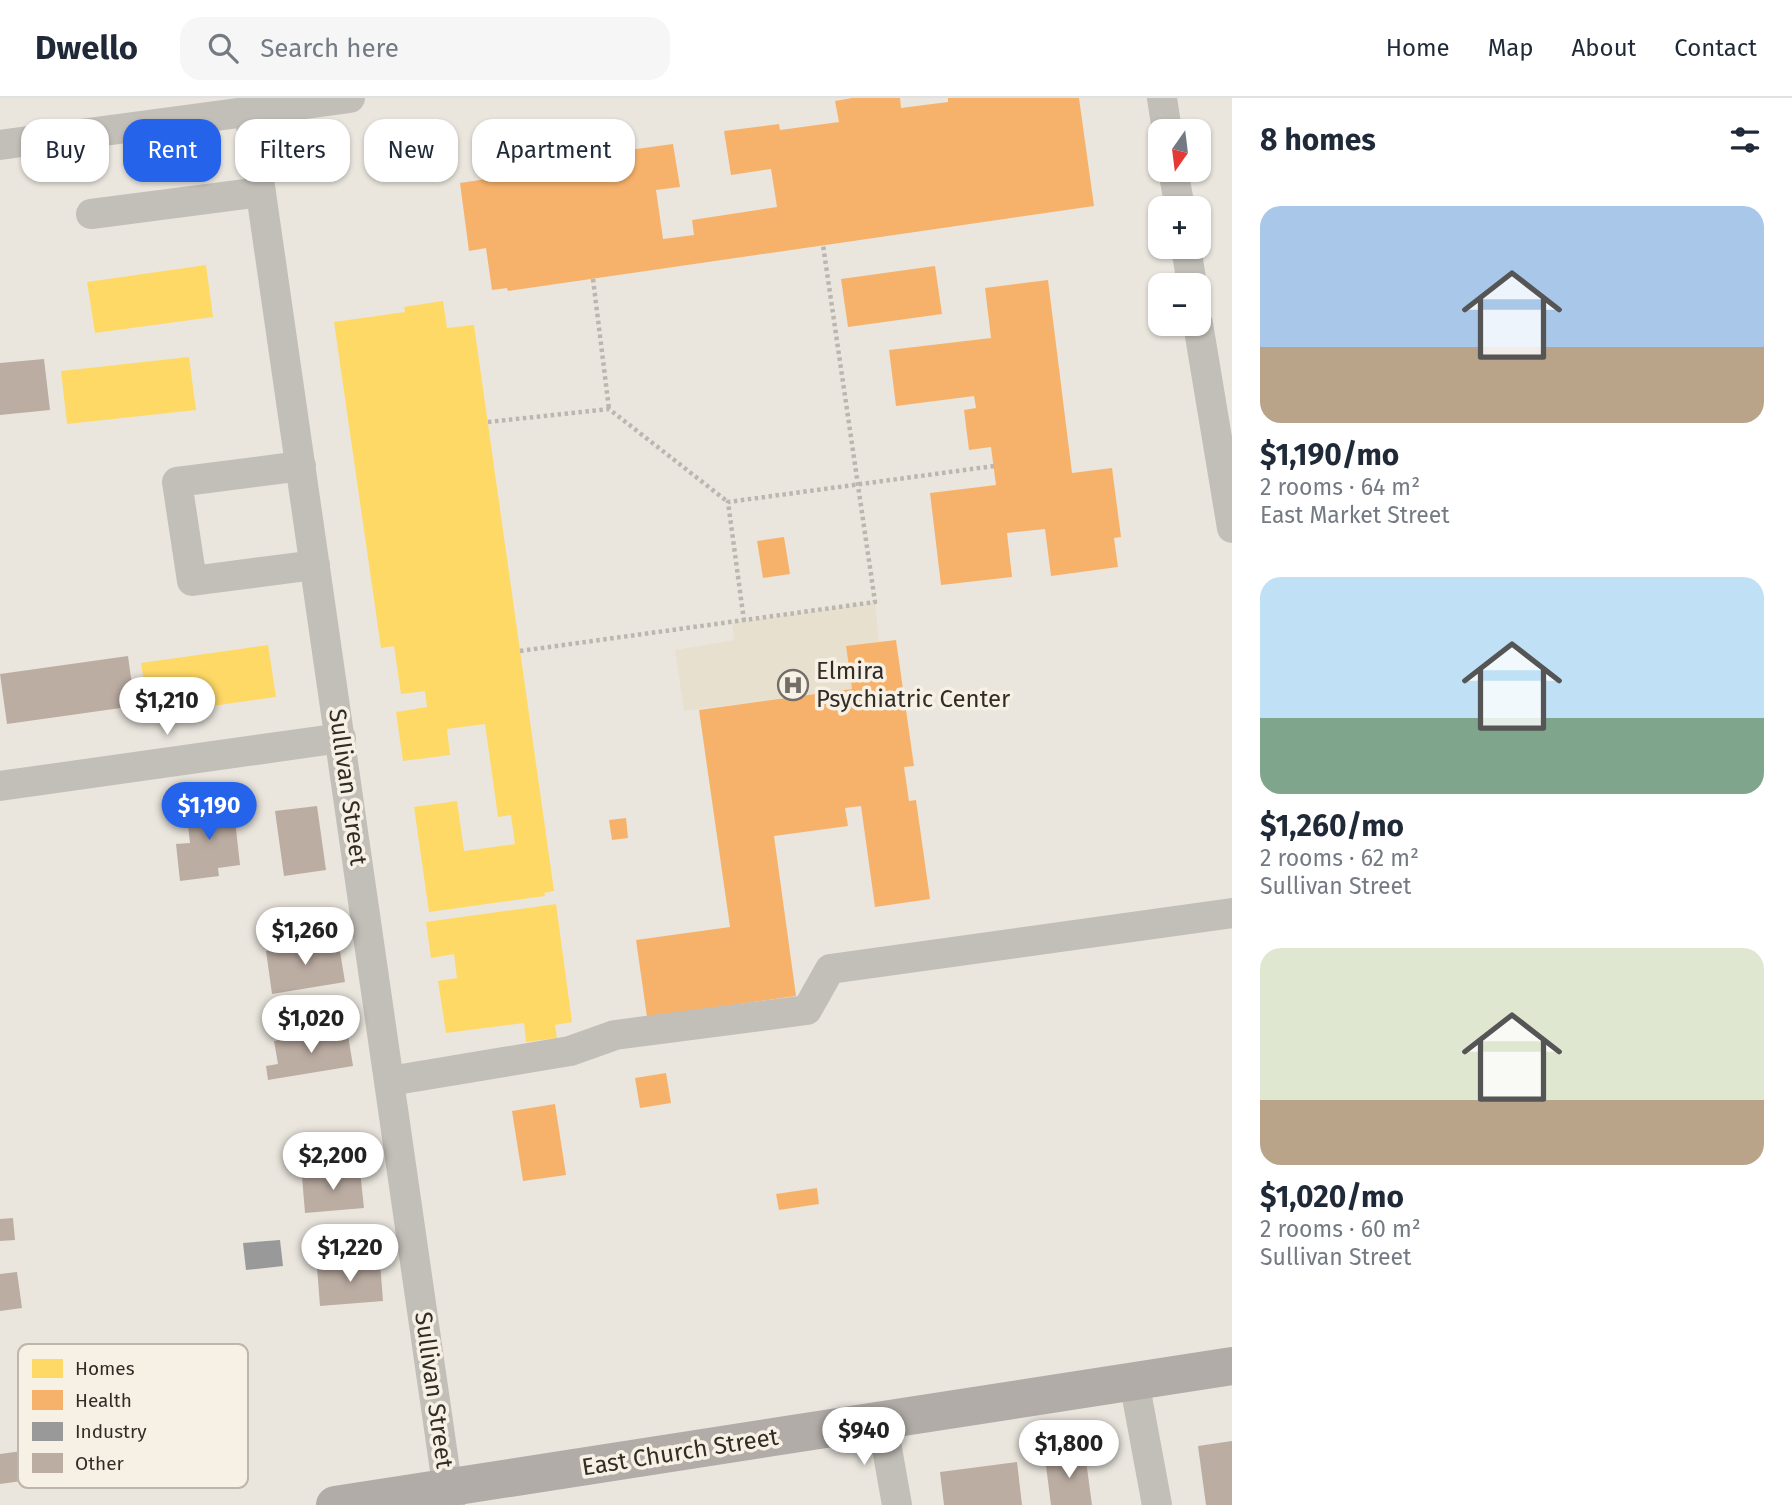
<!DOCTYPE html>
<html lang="en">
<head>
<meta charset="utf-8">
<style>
  body { margin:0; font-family:"Fira Sans",sans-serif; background:#f6f6f7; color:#1f2937; height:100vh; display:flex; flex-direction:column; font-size:26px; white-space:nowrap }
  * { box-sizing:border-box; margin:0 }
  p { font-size:23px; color:#747a83 }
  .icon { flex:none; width:38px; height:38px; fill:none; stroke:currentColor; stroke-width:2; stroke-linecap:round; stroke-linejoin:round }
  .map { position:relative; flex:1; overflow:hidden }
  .details { display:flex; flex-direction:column; background:#fff; width:560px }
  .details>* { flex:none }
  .banner { position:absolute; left:21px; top:21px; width:665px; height:63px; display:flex; gap:14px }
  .needle { width:46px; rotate:194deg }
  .fabs { position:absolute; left:1148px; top:21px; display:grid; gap:14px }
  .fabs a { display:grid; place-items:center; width:63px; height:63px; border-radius:14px; background:#fff; box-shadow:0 2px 5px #0004; font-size:35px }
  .price { position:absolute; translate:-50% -60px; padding:0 16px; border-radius:24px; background:#fff; color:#222; font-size:23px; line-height:46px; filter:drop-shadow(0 2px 4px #0008) }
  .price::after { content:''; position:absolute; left:50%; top:42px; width:21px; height:16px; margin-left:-10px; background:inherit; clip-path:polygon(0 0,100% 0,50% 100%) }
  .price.current { background:#2563eb; color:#fff }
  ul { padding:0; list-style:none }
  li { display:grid; align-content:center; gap:14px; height:371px; padding:0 28px }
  li span { display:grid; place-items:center; height:217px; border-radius:21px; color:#555 }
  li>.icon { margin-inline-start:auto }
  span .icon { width:126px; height:126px; fill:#fffc; stroke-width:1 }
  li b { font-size:30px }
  h2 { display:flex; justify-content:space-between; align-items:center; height:84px; padding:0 28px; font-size:30px }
  .chip { padding:0 24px; border-radius:21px; background:#fff; box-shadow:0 2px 5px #0004; font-size:24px; line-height:63px }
  .chip.current { background:#2563eb; color:#fff }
  header { display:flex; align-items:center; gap:42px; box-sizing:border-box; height:98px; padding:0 35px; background:#fff; border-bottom:2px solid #e0e1e3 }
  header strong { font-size:33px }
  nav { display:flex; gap:38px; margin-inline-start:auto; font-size:24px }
  .search { width:490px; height:63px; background:#f6f6f7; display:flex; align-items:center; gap:18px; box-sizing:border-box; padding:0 24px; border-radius:21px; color:#747a83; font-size:26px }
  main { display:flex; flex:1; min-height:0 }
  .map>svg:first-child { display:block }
  .plaza { fill:#e7e0cf }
  .homes { fill:#ffd966 }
  .health { fill:#f6b26b }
  .industry { fill:#999 }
  .building { fill:#bcada2 }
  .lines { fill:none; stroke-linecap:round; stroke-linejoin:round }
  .path { stroke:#bbb6b0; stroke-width:4.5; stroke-dasharray:3.5 3.5; stroke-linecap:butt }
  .minor { stroke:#c2beb8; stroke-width:30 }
  .major { stroke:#b1aca7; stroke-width:38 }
  .labels { text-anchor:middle; stroke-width:7; stroke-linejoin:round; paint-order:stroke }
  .poi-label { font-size:24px; fill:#322c27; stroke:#f7f1e5; text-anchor:start }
  .street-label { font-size:24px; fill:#322c27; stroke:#f7f1e5 }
  .key { fill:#f7f1e5; stroke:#bcb6ac; stroke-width:2 }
  .key-label { font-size:19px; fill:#322c27 }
</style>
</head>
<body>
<header>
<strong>Dwello</strong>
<div class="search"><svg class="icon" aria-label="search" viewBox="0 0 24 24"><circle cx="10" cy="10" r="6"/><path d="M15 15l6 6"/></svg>Search here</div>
<nav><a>Home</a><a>Map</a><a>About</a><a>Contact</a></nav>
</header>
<main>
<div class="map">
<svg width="1232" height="1407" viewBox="0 0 1232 1407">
  <rect width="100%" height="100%" fill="#eae6de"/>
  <path class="plaza" d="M875 504 879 544 846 549 852 591 684 613 675 552 734 542 732 525Z"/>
  <path class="homes" d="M206 167 213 219 95 235 87 184Z
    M443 203 447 230 474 227 554 793 544 795 545 798 429 814 414 709 457 703 464 753 515 746 511 717 498 719 485 626 447 631 450 657 403 663 396 614 427 609 425 593 401 596 394 548 381 550 334 224 405 214 404 209Z
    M189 259 196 312 67 326 61 273Z
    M268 547 276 599 149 617 141 565Z
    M556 806 572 924 555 927 557 940 526 944 524 925 446 935 438 883 457 880 454 856 431 860 426 824Z"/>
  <path class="health" d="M852 0H900L901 10 948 4V0H1079L1094 108 508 193 507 190 492 192 486 150 469 153 460 85 615 62 614 54 673 46 680 89 656 92 663 141 694 137 692 122 777 109 771 71 731 77 724 33 779 26 780 32 839 24 835 3Z
    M935 168 942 216 848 229 841 181Z
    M1048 182 1072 375 1112 370 1121 439 1114 440 1118 469 1051 478 1045 431 1007 435 1012 479 941 487 930 395 996 387 991 349 969 352 964 312 976 310 974 298 896 308 889 252 991 240 985 190Z
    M784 439 790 476 763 480 757 443Z
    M896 542 914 668 904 669 909 703 916 702 930 801 875 809 861 708 845 710 848 728 774 738 796 898 647 919 636 842 730 829 699 612 852 591 846 548Z
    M626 720 628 740 612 742 609 722Z
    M666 975 671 1005 640 1010 635 980Z
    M555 1006 566 1077 523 1083 512 1013Z
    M817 1090 819 1106 779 1112 776 1096Z"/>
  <path class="industry" d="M280 1142 283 1168 246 1172 243 1145Z"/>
  <path class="building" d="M44 261 50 312 0 317V265Z
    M128 558 135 608 7 626 0 576Z
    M233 704 240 767 218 770 219 778 180 783 176 746 190 745 186 710Z
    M317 708 326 772 284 778 275 713Z
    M338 841 345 884 272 896 266 853Z
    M347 931 353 968 268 982 266 968 278 966 274 943Z
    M360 1073 364 1110 305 1115 302 1079Z
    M13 1120 15 1142 0 1143V1121Z
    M380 1164 383 1203 320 1208 317 1169Z
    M17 1174 22 1210 0 1213V1176Z
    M177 1283 182 1320 95 1331 101 1372 0 1386V1356L37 1351 30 1303Z
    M1232 1343V1407H1206L1198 1348Z
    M1085 1355 1092 1407H1051L1045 1360Z
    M1017 1364 1022 1407H944L940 1374Z"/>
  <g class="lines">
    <path class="path" d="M593 181 609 311
      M488 324 609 311 728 404
      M744 523 728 404 994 368
      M520 553 875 504 823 147"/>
    <path class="minor" d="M1162 0 1167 33
      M249 12 450 1407
      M0 47 350 0
      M1173 72 1180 110
      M91 116 261 94
      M1186 149 1192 187
      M1198 226 1232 430
      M301 368 177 384 192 483 315 467
      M0 688 341 640
      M390 983 570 953 615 937 807 912 830 871 1232 815
      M1134 1283 1157 1407
      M882 1322 897 1407"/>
    <path class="major" d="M335 1407 1232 1268"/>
  </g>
  <defs>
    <g id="hospital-ring" transform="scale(1.575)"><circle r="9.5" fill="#f7f1e5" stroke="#726d67" stroke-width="1.5"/><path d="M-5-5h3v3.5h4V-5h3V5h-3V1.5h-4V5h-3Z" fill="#726d67"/></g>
  </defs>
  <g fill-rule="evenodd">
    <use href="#hospital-ring" x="793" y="587"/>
  </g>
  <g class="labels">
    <g class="poi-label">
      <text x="816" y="581">Elmira<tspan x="816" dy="28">Psychiatric Center</tspan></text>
    </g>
    <g class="street-label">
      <text transform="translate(348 689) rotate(82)" y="8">Sullivan Street</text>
      <text transform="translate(434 1292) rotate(82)" y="8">Sullivan Street</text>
      <text transform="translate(680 1354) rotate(-9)" y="8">East Church Street</text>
    </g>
  </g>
  <rect x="18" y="1246" width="230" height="144" rx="10" class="key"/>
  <rect x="32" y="1261" width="31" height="19" fill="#ffd966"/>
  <rect x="32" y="1292" width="31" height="20" fill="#f6b26b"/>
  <rect x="32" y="1324" width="31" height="19" fill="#999"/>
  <rect x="32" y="1355" width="31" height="20" fill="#bcada2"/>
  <g class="key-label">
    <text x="75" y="1277">Homes</text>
    <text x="75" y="1309">Health</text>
    <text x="75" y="1340">Industry</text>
    <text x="75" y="1372">Other</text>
  </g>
</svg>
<div class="fabs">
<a><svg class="needle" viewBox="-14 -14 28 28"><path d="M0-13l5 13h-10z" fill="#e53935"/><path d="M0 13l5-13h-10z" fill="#747a83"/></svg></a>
<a>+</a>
<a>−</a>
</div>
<b class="price" style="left:167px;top:639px">$1,210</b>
<b class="price current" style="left:209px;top:744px">$1,190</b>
<b class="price" style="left:305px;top:869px">$1,260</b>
<b class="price" style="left:311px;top:957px">$1,020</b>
<b class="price" style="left:333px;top:1094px">$2,200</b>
<b class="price" style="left:350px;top:1186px">$1,220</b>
<b class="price" style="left:864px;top:1369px">$940</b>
<b class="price" style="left:1069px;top:1382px">$1,800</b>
<div class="banner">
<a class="chip">Buy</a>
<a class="chip current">Rent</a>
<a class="chip">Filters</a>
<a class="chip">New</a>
<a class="chip">Apartment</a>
</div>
</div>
<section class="details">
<h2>8 homes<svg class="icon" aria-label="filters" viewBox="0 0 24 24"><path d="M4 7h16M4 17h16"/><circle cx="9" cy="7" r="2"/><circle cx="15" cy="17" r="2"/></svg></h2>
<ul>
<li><span style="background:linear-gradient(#a9c7e8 65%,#b9a48a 0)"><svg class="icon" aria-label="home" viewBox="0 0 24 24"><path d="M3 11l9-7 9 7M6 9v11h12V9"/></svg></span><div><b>$1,190/mo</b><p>2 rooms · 64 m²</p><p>East Market Street</p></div></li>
<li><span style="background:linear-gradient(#bfe0f5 65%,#7fa58c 0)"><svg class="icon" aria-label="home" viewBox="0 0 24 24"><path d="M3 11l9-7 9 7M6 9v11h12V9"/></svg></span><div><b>$1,260/mo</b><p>2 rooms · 62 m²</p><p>Sullivan Street</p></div></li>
<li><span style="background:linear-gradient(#dfe7d0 70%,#b9a48a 0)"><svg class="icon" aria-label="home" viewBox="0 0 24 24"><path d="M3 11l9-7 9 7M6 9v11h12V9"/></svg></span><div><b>$1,020/mo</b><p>2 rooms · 60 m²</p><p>Sullivan Street</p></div></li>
</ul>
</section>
</main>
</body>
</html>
